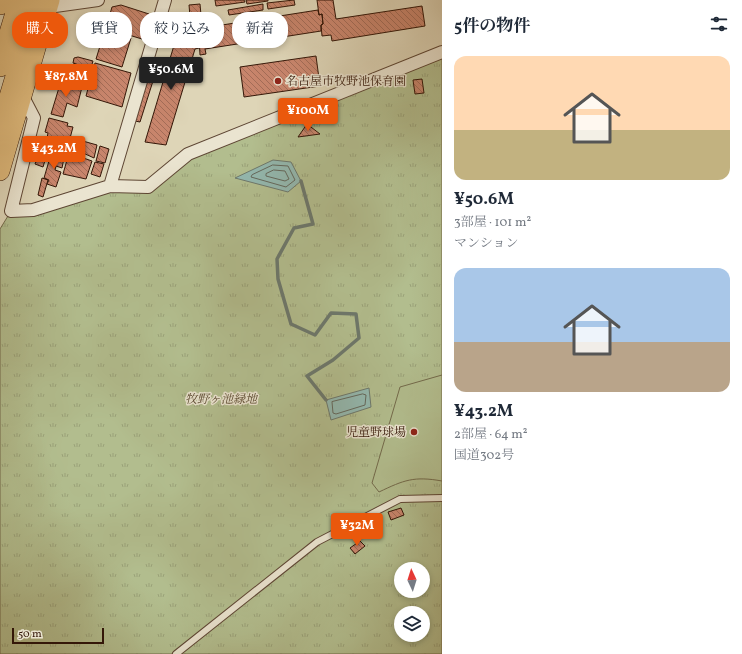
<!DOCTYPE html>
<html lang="ja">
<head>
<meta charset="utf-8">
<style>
  body { margin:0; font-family:Vollkorn,"Noto Serif JP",serif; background:#f6f6f7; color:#1f2937; height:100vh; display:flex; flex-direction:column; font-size:15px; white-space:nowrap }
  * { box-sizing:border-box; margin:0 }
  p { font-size:13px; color:#747a83 }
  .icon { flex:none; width:22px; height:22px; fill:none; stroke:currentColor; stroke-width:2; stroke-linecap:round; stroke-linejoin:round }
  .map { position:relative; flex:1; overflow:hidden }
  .drawer { display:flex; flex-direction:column; background:#fff; width:300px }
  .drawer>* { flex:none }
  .guide { position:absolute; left:12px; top:12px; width:370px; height:36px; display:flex; gap:8px }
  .needle { width:26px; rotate:356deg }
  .tools { position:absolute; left:394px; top:562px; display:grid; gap:8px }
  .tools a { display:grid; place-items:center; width:36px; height:36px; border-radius:50%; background:#fff; box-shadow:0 2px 6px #0003; font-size:20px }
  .scale { position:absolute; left:12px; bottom:10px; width:92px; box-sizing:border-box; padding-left:4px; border:2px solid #341708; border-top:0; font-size:11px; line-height:14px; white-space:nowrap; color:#341708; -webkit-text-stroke:3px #eae4d0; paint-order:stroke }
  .price { position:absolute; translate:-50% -34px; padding:0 9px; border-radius:4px; background:#ea580c; color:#fff; font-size:13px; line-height:26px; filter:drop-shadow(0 1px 2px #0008) }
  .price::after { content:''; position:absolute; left:50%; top:24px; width:12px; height:9px; margin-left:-6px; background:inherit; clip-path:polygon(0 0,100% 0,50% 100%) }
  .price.current { background:#222; color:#fff }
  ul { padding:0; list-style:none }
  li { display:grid; align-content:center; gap:8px; height:212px; padding:0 12px }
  li span { display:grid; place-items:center; height:124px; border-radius:12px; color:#555 }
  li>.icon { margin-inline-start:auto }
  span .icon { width:72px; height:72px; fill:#fffc; stroke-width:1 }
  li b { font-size:17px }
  h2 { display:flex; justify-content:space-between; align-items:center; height:48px; padding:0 12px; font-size:17px }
  .chip { padding:0 14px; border-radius:16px; background:#fff; box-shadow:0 2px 6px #0003; font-size:14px; line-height:36px }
  .chip.current { background:#ea580c; color:#fff }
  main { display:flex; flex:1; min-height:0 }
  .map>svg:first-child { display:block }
  .park { fill:url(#park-tufts); stroke:#736a4b; fill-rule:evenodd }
  .garden { fill:#b2bd8e; stroke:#736a4b }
  .water { fill:#93b8af; stroke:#6d786c }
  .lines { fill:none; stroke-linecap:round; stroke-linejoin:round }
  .shore { stroke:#64685c; stroke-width:1 }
  .stream { stroke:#6d786c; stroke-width:3.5 }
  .building { fill:url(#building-back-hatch); stroke:#341708 }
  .service-casing { stroke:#5e4634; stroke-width:8 }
  .minor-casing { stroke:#5e4634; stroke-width:14 }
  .trunk-casing { stroke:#341708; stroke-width:20 }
  .motorway-casing { stroke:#341708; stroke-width:22 }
  .service { stroke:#eae4d0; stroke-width:6 }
  .minor { stroke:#eae4d0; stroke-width:12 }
  .trunk { stroke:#dfba7c; stroke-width:19 }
  .motorway { stroke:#dfba7c; stroke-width:21 }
  .poi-dot { fill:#8f2418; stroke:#eae4d0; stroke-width:1.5 }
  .labels { text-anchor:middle; stroke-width:3; stroke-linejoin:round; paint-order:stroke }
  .poi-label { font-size:12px; fill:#341708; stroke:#eae4d0; text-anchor:start }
  .park-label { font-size:12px; font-style:italic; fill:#5a4930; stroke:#eae4d0 }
</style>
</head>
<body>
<main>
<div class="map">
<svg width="442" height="654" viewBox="0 0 442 654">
  <defs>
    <pattern id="park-tufts" width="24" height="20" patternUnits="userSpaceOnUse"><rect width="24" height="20" fill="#b2bd8e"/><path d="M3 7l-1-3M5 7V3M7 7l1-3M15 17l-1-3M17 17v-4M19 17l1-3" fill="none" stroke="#9aa279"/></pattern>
    <pattern id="building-back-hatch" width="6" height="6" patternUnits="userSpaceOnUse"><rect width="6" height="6" fill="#c8856c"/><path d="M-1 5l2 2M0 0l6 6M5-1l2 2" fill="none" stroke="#a36c57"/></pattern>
  </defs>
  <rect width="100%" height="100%" fill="#ded5b7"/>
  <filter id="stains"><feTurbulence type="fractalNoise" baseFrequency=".005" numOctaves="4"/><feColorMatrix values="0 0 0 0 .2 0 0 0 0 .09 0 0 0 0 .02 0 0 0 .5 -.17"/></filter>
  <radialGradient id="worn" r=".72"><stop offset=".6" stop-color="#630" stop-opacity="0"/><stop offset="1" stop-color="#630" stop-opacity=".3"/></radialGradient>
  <path class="park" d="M442 52V654H0V229L11 211 110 186 148 187 188 154ZM401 569H423V591H401ZM401 613H423V635H401Z"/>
  <path class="garden" d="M442 375V481C414 476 404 480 379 492L372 483 400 387Z"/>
  <path class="water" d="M273 160 291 162 301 181 288 192 235 178Z
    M369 388 371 407 331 420 326 400Z"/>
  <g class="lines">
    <path class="shore" d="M273 165 288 166 295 180 286 187 251 177 252 175Z
      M274 170 285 171 289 179 285 181 266 176V174Z
      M363 394 366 395 365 405 336 414 333 413 332 402Z"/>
    <path class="stream" d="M301 181 313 224 294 228 277 259 278 279 291 324 315 335 331 313 356 314 359 338 333 360 307 376 326 400"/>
  </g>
  <path class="building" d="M215 0H244L245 2 216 6Z
    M246 0H268V1L247 4Z
    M294 0 295 5 268 9 267 3Z
    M317 0H333L336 19 422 6 425 26 332 41 331 35 322 36 321 25 323 24 322 14 319 15Z
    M200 4 202 26 191 28 189 5Z
    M263 4V10L229 15 228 10Z
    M121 5 149 14 142 39 106 28 112 7Z
    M318 10 319 15 322 14 323 24 321 25V31L205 49 206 54 200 55 199 37 188 39 187 28 203 26V28Z
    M105 30 131 38 122 67 96 59Z
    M200 39 199 48 195 49 166 145 145 142 175 42Z
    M316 56 320 86 244 97 240 67Z
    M78 57 93 61 89 74 77 70 79 65 73 63 74 58Z
    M95 63 131 73 122 107 86 96Z
    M79 75 89 77 87 84 77 82Z
    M147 79 153 81 140 122 135 121Z
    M422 79 424 93 415 94 413 80Z
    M61 81 75 85 76 83 81 85 82 87 77 107 67 103 63 117 51 114Z
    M49 118 68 123 67 126 73 127 69 142 47 138 48 133 45 132Z
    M307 124 320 134 298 137Z
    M72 138 97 145 94 158 70 147Z
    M54 139 68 142 66 148 52 143Z
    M100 146 109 149 105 163 96 161Z
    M40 151 47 154 43 167 35 164Z
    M69 153 92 161 86 179 63 174Z
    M51 154 64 158 62 168 56 166 55 170 61 172 56 187 47 184 49 180 44 178Z
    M95 162 104 164 100 177 91 174Z
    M42 178 48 180 43 197 38 195Z
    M401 508 404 515 391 520 388 512Z
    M360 541 365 546 355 554 350 548Z"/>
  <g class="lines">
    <g class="service-casing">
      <path id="service" d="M176 654 317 542 400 499 442 498"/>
    </g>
    <g class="minor-casing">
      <path id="minor" d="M48 7 98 0
        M22 95 34 118 11 211 33 210 110 186 148 187 188 154 442 52
        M110 186 165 0"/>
    </g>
    <g class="trunk-casing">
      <path id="trunk" d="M0 171 50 0"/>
    </g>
    <g class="motorway-casing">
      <path id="motorway" d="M0 4 1 0
        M0 66 20 0
        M0 130 39 0"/>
    </g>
    <use href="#service" class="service"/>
    <use href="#minor" class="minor"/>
    <use href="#trunk" class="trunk"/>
    <use href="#motorway" class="motorway"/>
  </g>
  <g class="poi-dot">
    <circle cx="278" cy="81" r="4"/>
    <circle cx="414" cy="432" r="4"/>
  </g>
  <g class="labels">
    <g class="poi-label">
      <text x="286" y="85">名古屋市牧野池保育園</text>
      <text x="406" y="436" text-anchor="end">児童野球場</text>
    </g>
    <g class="park-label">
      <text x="221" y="403">牧野ヶ池緑地</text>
    </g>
  </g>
  <rect width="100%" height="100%" filter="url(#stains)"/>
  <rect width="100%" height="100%" fill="url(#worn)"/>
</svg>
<div class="tools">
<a><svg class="needle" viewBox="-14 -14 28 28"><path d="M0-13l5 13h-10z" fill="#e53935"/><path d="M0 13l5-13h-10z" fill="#747a83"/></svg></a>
<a><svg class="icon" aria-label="layers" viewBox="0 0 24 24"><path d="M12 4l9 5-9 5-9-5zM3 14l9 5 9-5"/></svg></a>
</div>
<div class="scale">50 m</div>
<b class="price current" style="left:171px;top:91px">¥50.6M</b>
<b class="price" style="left:66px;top:98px">¥87.8M</b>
<b class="price" style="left:308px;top:132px">¥100M</b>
<b class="price" style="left:54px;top:170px">¥43.2M</b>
<b class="price" style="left:357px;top:547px">¥32M</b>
<div class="guide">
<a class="chip current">購入</a>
<a class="chip">賃貸</a>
<a class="chip">絞り込み</a>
<a class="chip">新着</a>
</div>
</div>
<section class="drawer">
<h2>5件の物件<svg class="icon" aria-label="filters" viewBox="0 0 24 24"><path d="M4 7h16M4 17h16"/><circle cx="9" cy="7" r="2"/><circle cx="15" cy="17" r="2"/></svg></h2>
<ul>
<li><span style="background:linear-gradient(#ffd9b3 60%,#c2b280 0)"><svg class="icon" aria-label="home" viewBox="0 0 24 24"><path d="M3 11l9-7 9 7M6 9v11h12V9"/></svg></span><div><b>¥50.6M</b><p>3部屋 · 101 m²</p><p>マンション</p></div></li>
<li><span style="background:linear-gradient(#a9c7e8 60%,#b9a48a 0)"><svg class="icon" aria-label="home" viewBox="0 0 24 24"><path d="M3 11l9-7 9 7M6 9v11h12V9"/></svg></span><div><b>¥43.2M</b><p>2部屋 · 64 m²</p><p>国道302号</p></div></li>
</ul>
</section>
</main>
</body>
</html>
